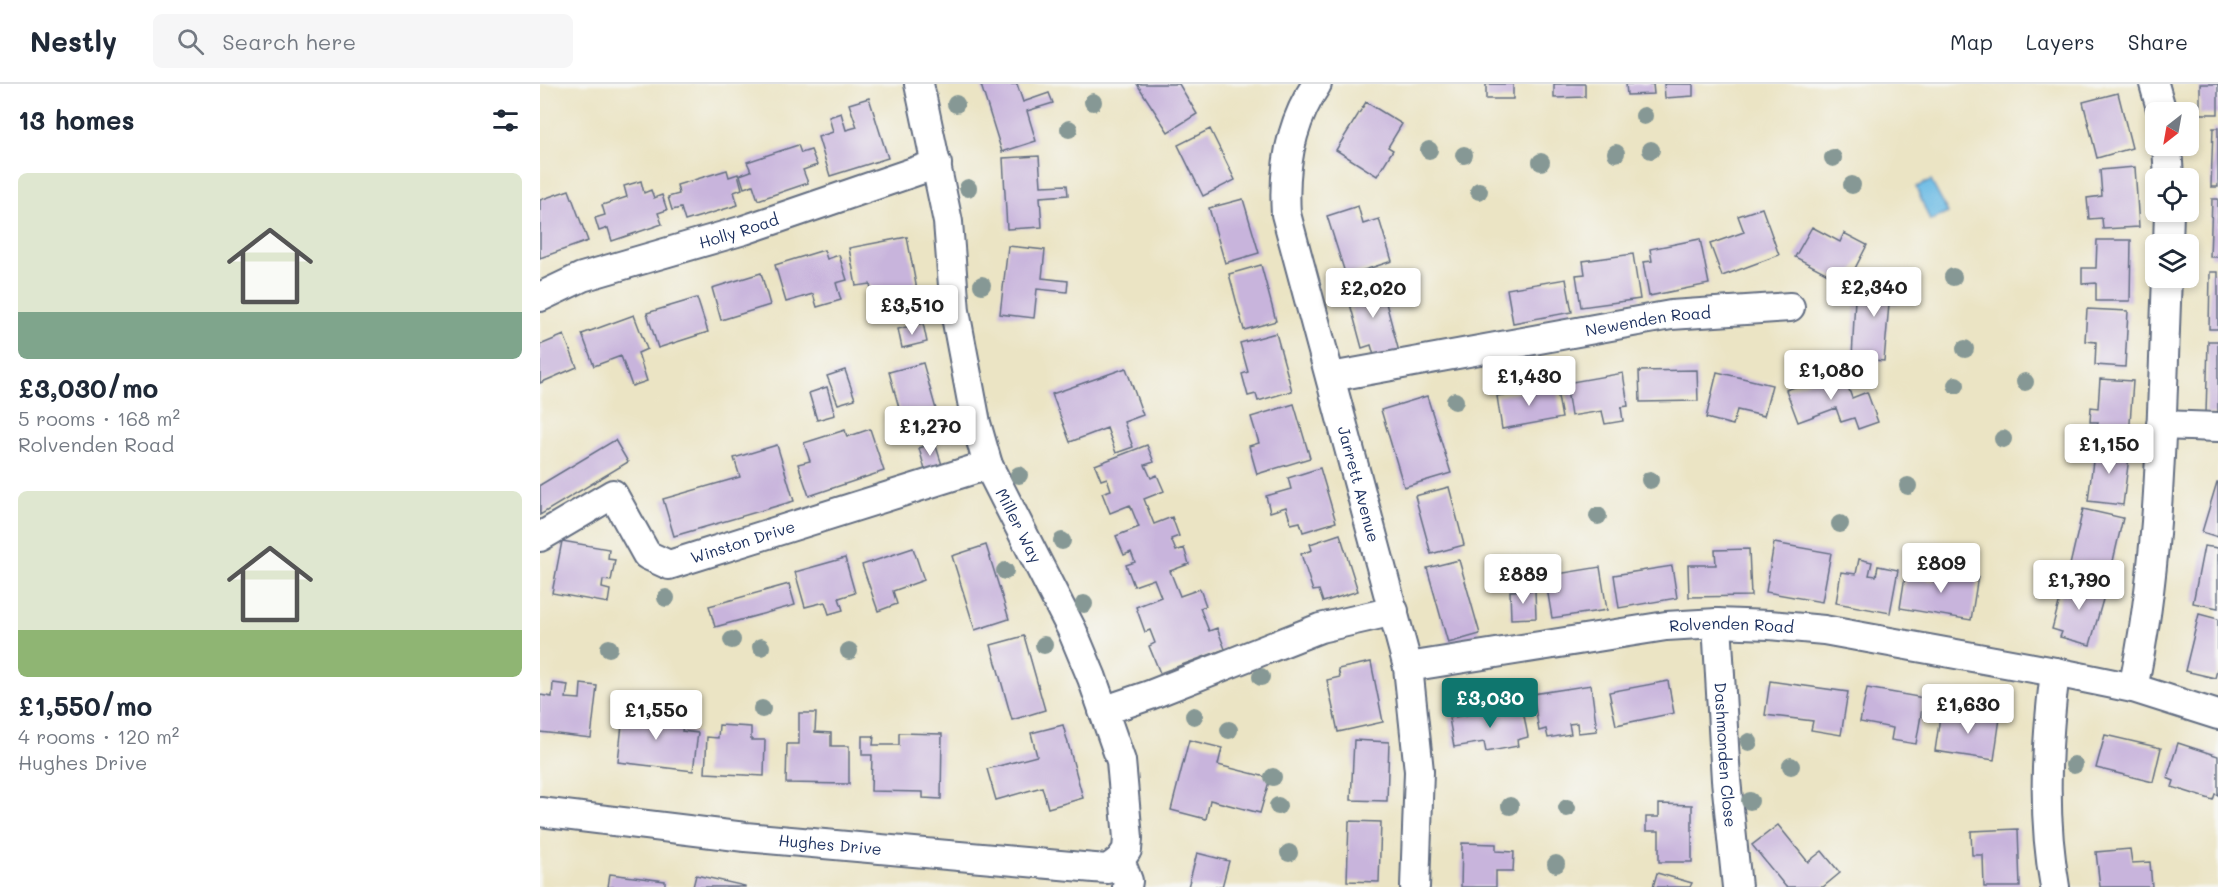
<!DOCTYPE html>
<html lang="en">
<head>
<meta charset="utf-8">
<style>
  body { margin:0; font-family:Mali,sans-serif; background:#f6f6f7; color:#1f2937; height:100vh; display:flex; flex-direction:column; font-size:22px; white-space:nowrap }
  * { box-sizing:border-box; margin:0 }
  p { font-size:20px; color:#747a83 }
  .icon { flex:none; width:33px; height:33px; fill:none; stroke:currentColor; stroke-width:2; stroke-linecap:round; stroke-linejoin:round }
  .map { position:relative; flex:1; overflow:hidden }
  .sheet { display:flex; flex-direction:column; background:#fff; width:540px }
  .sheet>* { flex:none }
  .needle { width:39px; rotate:211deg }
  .fabs { position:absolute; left:1605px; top:18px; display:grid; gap:12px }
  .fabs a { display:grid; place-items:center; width:54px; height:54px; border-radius:9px; background:#fff; box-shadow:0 3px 9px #0003; font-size:30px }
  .price { position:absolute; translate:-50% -51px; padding:0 14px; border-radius:6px; background:#fff; color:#222; font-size:20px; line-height:39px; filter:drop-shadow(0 2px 3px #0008) }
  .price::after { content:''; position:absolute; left:50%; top:36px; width:18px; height:14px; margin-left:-9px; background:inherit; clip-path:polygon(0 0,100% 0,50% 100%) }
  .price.active { background:#0f766e; color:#fff }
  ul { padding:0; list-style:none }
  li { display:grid; align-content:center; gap:12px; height:318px; padding:0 18px }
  li span { display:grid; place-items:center; height:186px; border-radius:9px; color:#555 }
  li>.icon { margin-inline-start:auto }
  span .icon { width:108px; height:108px; fill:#fffc; stroke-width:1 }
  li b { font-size:26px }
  h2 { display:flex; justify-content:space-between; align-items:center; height:72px; padding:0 18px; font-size:26px }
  header { display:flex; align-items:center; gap:36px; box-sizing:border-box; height:84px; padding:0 30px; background:#fff; border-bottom:2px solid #e0e1e3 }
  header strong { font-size:28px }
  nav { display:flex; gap:33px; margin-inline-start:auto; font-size:21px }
  .search { width:420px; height:54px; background:#f6f6f7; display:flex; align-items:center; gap:15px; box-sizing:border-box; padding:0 21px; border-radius:9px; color:#747a83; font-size:22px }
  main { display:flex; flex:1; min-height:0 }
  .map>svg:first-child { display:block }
  .water { fill:#69bae4; stroke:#4274a1; stroke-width:1.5 }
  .building { fill:#c8b4dc }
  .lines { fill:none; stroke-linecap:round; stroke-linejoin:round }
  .street-casing { stroke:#646e82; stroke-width:32 }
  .street { stroke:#fff; stroke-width:28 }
  .tree { fill:#869895 }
  .labels { text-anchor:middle; stroke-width:5; stroke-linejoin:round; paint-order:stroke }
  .street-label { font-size:16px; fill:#1b2f5e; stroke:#f6f6f2 }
</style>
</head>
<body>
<header>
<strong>Nestly</strong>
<div class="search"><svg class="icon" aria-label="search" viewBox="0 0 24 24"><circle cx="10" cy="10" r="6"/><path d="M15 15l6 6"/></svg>Search here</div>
<nav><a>Map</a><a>Layers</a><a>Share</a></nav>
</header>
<main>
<section class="sheet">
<h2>13 homes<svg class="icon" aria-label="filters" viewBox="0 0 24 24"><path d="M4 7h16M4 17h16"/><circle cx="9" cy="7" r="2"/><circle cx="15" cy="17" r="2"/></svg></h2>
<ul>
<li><span style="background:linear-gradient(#dfe7d0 75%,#7fa58c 0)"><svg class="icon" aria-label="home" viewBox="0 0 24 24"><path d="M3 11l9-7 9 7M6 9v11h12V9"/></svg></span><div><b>£3,030/mo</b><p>5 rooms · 168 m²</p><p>Rolvenden Road</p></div></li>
<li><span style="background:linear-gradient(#dfe7d0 75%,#8fb573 0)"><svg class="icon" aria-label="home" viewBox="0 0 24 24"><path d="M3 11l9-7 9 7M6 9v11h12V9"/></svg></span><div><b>£1,550/mo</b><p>4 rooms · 120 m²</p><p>Hughes Drive</p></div></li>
</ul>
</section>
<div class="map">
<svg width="1678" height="803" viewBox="0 0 1678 803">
  <rect width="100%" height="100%" fill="#f6f6f2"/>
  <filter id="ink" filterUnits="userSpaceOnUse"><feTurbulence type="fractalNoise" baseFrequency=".0167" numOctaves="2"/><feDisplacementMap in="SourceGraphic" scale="12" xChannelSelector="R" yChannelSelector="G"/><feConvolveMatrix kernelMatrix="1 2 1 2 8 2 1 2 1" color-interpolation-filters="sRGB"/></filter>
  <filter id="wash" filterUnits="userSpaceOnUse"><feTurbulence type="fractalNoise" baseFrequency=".008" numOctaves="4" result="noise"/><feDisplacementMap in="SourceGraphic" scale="24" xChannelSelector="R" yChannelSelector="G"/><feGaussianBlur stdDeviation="1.35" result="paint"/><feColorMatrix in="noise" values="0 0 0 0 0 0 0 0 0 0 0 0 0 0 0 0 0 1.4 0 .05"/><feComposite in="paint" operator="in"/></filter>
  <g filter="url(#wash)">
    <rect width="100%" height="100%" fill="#ebe4c4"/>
    <path class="water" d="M1391 97 1408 129 1390 137 1376 103Z"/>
    <g id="blocks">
      <path class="building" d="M477 0 483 18 509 9 513 19 487 27 496 57 462 68 441 1Z
        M597 0H639L657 30 628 48Z
        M946 0H973V15H946Z
        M1014 0H1045V13L1014 14Z
        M1086 0H1113L1114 10 1087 11Z
        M1124 0H1153V12L1125 14Z
        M1660 0H1678V30H1660Z
        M1578 9 1592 64 1557 74 1543 18Z
        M329 14 348 74 290 92 278 53 293 48 289 33 301 29 306 46 317 43 309 20Z
        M826 18 862 40 848 63 853 66 837 92 796 66Z
        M1673 44H1678V103H1671Z
        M670 45 695 96 663 112 638 61Z
        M258 61 261 69 271 66 277 81 263 86 268 99 218 116 213 101 204 104 200 91 211 87 207 78Z
        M499 72 501 102 527 101 528 111 500 113 502 143 467 145 463 74Z
        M1595 83 1599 143 1563 145 1562 134 1549 135 1547 114 1562 112 1560 86Z
        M187 86 189 93 198 90 202 105 194 108 198 121 145 137 141 124 132 126 128 113 139 110 137 101Z
        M101 97 104 109 111 106 114 114 122 111 127 126 118 129 122 140 72 157 68 144 59 147 55 134 65 131 62 121 87 113 84 102Z
        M29 106 48 157 0 174V116Z
        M703 115 719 169 685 179 669 124Z
        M1672 115H1678V173H1670Z
        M818 122 823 140 839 135 852 177 806 192 787 132Z
        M1222 124 1239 171 1182 192 1170 160 1204 148 1198 132Z
        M1272 143 1300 158 1304 149 1327 161 1307 200 1255 173Z
        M367 153 377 206 333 214 330 200 316 202 309 164Z
        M1160 155 1169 200 1109 212 1103 178 1112 177 1110 165Z
        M1557 156H1591L1590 217H1556V199L1542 200V184H1556Z
        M468 162 505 166 502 194 528 197 527 208 497 205 494 234 460 230Z
        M284 166 287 175 299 171 307 196 296 199 301 216 277 223 273 210 246 218 235 181Z
        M1093 170 1100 215 1041 223 1036 191 1045 190 1043 177Z
        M721 181 736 237 704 246 689 190Z
        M1670 188H1678V245H1669Z
        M221 189 230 221 181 236 172 204Z
        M1349 190 1359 191 1358 220H1349L1344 277 1312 274 1315 214H1323L1325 202Z
        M1026 195 1032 228 973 239 967 205Z
        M840 196 859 268 835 275 831 261 822 264 806 205Z
        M157 214 168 248 118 264 107 229Z
        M1547 225 1588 227 1585 283 1555 281 1556 258 1545 257Z
        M94 231 107 265 98 269 107 297 92 302 81 272 54 282 42 250Z
        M383 239 387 258 362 264 358 245Z
        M736 249 752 307 718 317 716 310 708 312 702 290 708 288 700 259Z
        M24 251 37 283 0 299V261Z
        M1668 257H1678V330H1666Z
        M383 279 402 347 368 356 349 288Z
        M586 284 603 331 584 338 593 363 576 369 567 344 530 358 512 310Z
        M305 286 315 315 298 320 287 292Z
        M1157 286 1158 317 1100 318 1099 287Z
        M1302 286 1312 314 1327 308 1338 338 1318 345 1314 334 1301 338 1296 324 1258 338 1246 306Z
        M1177 288 1232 301 1224 332 1197 326 1193 341 1166 334Z
        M1083 289 1088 322 1081 323 1083 337 1065 340 1062 327 1031 332 1026 299Z
        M1560 295 1593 297 1589 353 1557 351 1558 338H1550L1551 323 1558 324Z
        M1016 302 1022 334 962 345 957 312Z
        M287 303 295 331 277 336 269 309Z
        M887 312 911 389 864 403 841 326Z
        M754 320 770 374 717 390 709 362 719 359 711 333Z
        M330 345 344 387 269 412 258 380 270 377 264 359 305 346 307 353Z
        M75 356 88 378 0 431V401Z
        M395 359 402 381 385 386 379 364Z
        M237 361 254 417 134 452 123 415 200 393 194 374Z
        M607 361 614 378 605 381 611 394 617 391 624 407 604 415 614 440 632 433 639 452 631 455 636 467 644 464 649 480 630 487 640 512 660 505 666 522 660 524 669 547 677 544 685 565 620 589 609 562 615 559 610 546 605 548 596 523 621 513 614 495 594 502 586 481 595 478 591 468 584 471 576 452 599 443 590 421 570 429 562 409 571 406 567 394 561 396 555 381Z
        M1555 361 1590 365 1583 421 1548 417Z
        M780 384 796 438 763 448 760 438 751 440 746 423 730 428 726 412 751 405 748 394Z
        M1677 398H1678V453L1662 448Z
        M909 403 924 461 891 470 875 412Z
        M1543 425 1583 434 1570 490 1530 481Z
        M800 450 818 507 783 518 779 506 773 507 761 470 772 466 770 460Z
        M22 457 69 465 68 475 75 476 71 497 63 496 62 504 70 506 68 519 12 509Z
        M1234 459 1291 469 1282 518 1226 508Z
        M446 461 469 535 435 546 412 472Z
        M1664 462 1678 464V524L1653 519Z
        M373 464 384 496 353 507 357 520 338 527 322 481Z
        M1209 465 1211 512 1149 513 1148 481H1176L1175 466Z
        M305 474 315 509 299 514 303 526 289 530 285 518 265 523 255 488Z
        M1319 475 1332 478 1329 491 1336 492 1338 482 1358 486 1350 529 1296 519 1301 488 1316 490Z
        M919 476 940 550 908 559 887 484Z
        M1132 482 1137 514 1079 524 1074 491Z
        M1060 483 1067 526 1012 534 1005 492Z
        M1397 485 1438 492 1431 536 1360 524 1365 492 1394 497Z
        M1526 493 1566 505 1550 561 1520 553 1522 548 1512 545Z
        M249 500 255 521 175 543 169 522Z
        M995 506 996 534 971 535 970 507Z
        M1659 530 1678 535V583L1675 594 1645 587Z
        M484 552 505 626 472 636 451 561Z
        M831 578 843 638 798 648 787 596 800 593 798 585Z
        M1128 597 1134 629 1076 641 1069 608Z
        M1230 597 1308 608 1301 651 1271 646 1273 637 1225 631Z
        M13 599 28 601 26 614 40 615 41 600 57 602 51 654 0 648V611L12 613Z
        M1051 601 1057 647 1038 649 1037 639 1029 640 1031 650 1008 654 1006 645 999 647 993 610Z
        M1327 604 1384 614 1376 660 1351 656 1353 644 1320 638Z
        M982 621 988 653 977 656 978 662 946 668 944 658 914 663 909 634Z
        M84 622 128 627 127 638 143 640 142 647 158 649 153 687 78 678Z
        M1401 626 1460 634 1454 676 1395 667Z
        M259 629H276L275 648 291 649V662H309V700L246 699 247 660H259Z
        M179 641 211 643V656H225L224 692 165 689 167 653 178 654Z
        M523 641 543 714 508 724 502 703 456 716 447 685 497 672 491 649Z
        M359 649 402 650 401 715 383 714V708L331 707 332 671H322V652H334L333 661H359Z
        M1565 651 1621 664 1613 698 1556 684Z
        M649 656 682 664 678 681 730 694 720 729 670 716 666 735 631 726Z
        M814 656 849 658 847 717 811 716Z
        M1638 659 1678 672V711L1675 710 1673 716 1632 703 1634 697 1627 694Z
        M1119 720 1152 721V778H1119V747H1106V733H1119Z
        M809 737 841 738 839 798 807 797Z
        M1238 741 1268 778 1282 767 1300 789 1283 803H1246L1212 761Z
        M1478 745 1480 803H1444L1443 771H1432L1431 747Z
        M922 759 956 760V767L974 768 973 787H956V803H921Z
        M1590 765 1592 779 1610 778 1612 803H1560L1556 768Z
        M657 769 689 777 682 803H648Z
        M1117 789 1152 799 1150 803H1113Z
        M70 790 125 797V803H68Z
        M156 791 205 802V803H153Z"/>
    </g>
  </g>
  <g filter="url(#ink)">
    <use href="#blocks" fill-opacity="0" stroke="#646e82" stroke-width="1.5"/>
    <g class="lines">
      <g class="street-casing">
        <g id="street">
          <path id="s1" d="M379 0 408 138 415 227 436 339 448 381 532 546 552 594 581 677 588 754 587 766 580 776 588 797 587 803"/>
          <path id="s2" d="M777 0C750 39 743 84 746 130L868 583 879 687 875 803"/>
          <path d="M1614 0 1622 28"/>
          <path d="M1627 62 1629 94"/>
          <path d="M1628 160 1629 128"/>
          <path id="s3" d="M0 213 42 193 204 146 397 80"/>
          <path id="s4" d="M791 293 1131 231 1250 223"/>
          <path d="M1621 341 1678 343"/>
          <path id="s5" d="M0 453 73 410 107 471 129 481 448 381"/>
          <path id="s6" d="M1177 539 1186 696 1197 803"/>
          <path id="s7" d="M868 583 1126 542 1177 539 1229 541 1284 546 1515 588 1593 604 1678 631"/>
          <path d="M1593 604C1622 469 1621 331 1627 194"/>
          <path d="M563 627 610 611 780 544 854 527"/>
          <path id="s8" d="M0 728 205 753 554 784 568 785 580 776"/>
          <path d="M1515 803C1502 731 1506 660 1515 588"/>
        </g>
      </g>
      <use href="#street" class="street"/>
    </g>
    <g class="tree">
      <circle cx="553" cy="18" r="9"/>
      <circle cx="416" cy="20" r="9"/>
      <circle cx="1104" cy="32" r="9"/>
      <circle cx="529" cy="45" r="9"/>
      <circle cx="889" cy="66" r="9"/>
      <circle cx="1111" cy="66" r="9"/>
      <circle cx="1076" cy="69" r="9"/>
      <circle cx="924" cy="71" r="9"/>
      <circle cx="1293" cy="74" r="9"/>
      <circle cx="1001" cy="78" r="9"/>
      <circle cx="1312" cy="101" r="9"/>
      <circle cx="428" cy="104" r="9"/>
      <circle cx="939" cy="107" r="9"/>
      <circle cx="1413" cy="193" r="9"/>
      <circle cx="442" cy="201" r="9"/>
      <circle cx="1425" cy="265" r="9"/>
      <circle cx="1485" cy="298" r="9"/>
      <circle cx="1416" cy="301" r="9"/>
      <circle cx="915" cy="317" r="9"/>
      <circle cx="1463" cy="355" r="9"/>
      <circle cx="479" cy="391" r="9"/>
      <circle cx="1110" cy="396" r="9"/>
      <circle cx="1368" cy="402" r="9"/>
      <circle cx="1058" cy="432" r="9"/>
      <circle cx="1300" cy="440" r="9"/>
      <circle cx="522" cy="457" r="9"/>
      <circle cx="465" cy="487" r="9"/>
      <circle cx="126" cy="514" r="9"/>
      <circle cx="544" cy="520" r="9"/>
      <circle cx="192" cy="556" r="9"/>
      <circle cx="504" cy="561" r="9"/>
      <circle cx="221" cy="563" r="9"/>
      <circle cx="69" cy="564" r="9"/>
      <circle cx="309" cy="567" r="9"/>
      <circle cx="721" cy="593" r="9"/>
      <circle cx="222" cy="625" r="9"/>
      <circle cx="654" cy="632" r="9"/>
      <circle cx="689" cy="646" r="9"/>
      <circle cx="1209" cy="658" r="9"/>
      <circle cx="1534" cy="681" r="9"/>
      <circle cx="1251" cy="682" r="9"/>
      <circle cx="733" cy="693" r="9"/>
      <circle cx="1210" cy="717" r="9"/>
      <circle cx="738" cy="722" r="9"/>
      <circle cx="970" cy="722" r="9"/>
      <circle cx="1027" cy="724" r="9"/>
      <circle cx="749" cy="769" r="9"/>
      <circle cx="1016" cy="780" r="9"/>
    </g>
  </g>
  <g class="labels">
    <g class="street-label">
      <text dy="6" stroke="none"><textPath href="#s3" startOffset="210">Holly Road</textPath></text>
      <text dy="6" stroke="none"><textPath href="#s4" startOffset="322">Newenden Road</textPath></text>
      <text dy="6" stroke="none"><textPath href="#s2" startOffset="416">Jarrett Avenue</textPath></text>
      <text dy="6" stroke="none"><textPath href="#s1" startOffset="456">Miller Way</textPath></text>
      <text dy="6" stroke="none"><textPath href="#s5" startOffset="256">Winston Drive</textPath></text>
      <text dy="6" stroke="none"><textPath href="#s7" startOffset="327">Rolvenden Road</textPath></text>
      <text dy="6" stroke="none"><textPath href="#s6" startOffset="132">Dashmonden Close</textPath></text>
      <text dy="6" stroke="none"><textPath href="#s8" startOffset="292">Hughes Drive</textPath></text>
    </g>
  </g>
</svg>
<div class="fabs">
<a><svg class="needle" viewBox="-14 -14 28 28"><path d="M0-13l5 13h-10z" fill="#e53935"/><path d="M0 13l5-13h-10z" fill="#747a83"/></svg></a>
<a><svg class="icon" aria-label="locate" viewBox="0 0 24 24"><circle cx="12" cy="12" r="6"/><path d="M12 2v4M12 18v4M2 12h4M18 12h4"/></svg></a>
<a><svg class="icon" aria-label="layers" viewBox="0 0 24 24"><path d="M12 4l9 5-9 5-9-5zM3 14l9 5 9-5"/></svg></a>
</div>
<b class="price" style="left:1334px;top:234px">£2,340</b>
<b class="price" style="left:833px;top:235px">£2,020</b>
<b class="price" style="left:372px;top:252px">£3,510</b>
<b class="price" style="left:1291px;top:317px">£1,080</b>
<b class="price" style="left:989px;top:323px">£1,430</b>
<b class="price" style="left:390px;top:373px">£1,270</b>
<b class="price" style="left:1569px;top:391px">£1,150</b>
<b class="price" style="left:1401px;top:510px">£809</b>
<b class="price" style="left:983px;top:521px">£889</b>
<b class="price" style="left:1539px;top:527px">£1,790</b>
<b class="price active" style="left:950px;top:645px">£3,030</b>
<b class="price" style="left:1428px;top:651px">£1,630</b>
<b class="price" style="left:116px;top:657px">£1,550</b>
</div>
</main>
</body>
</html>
